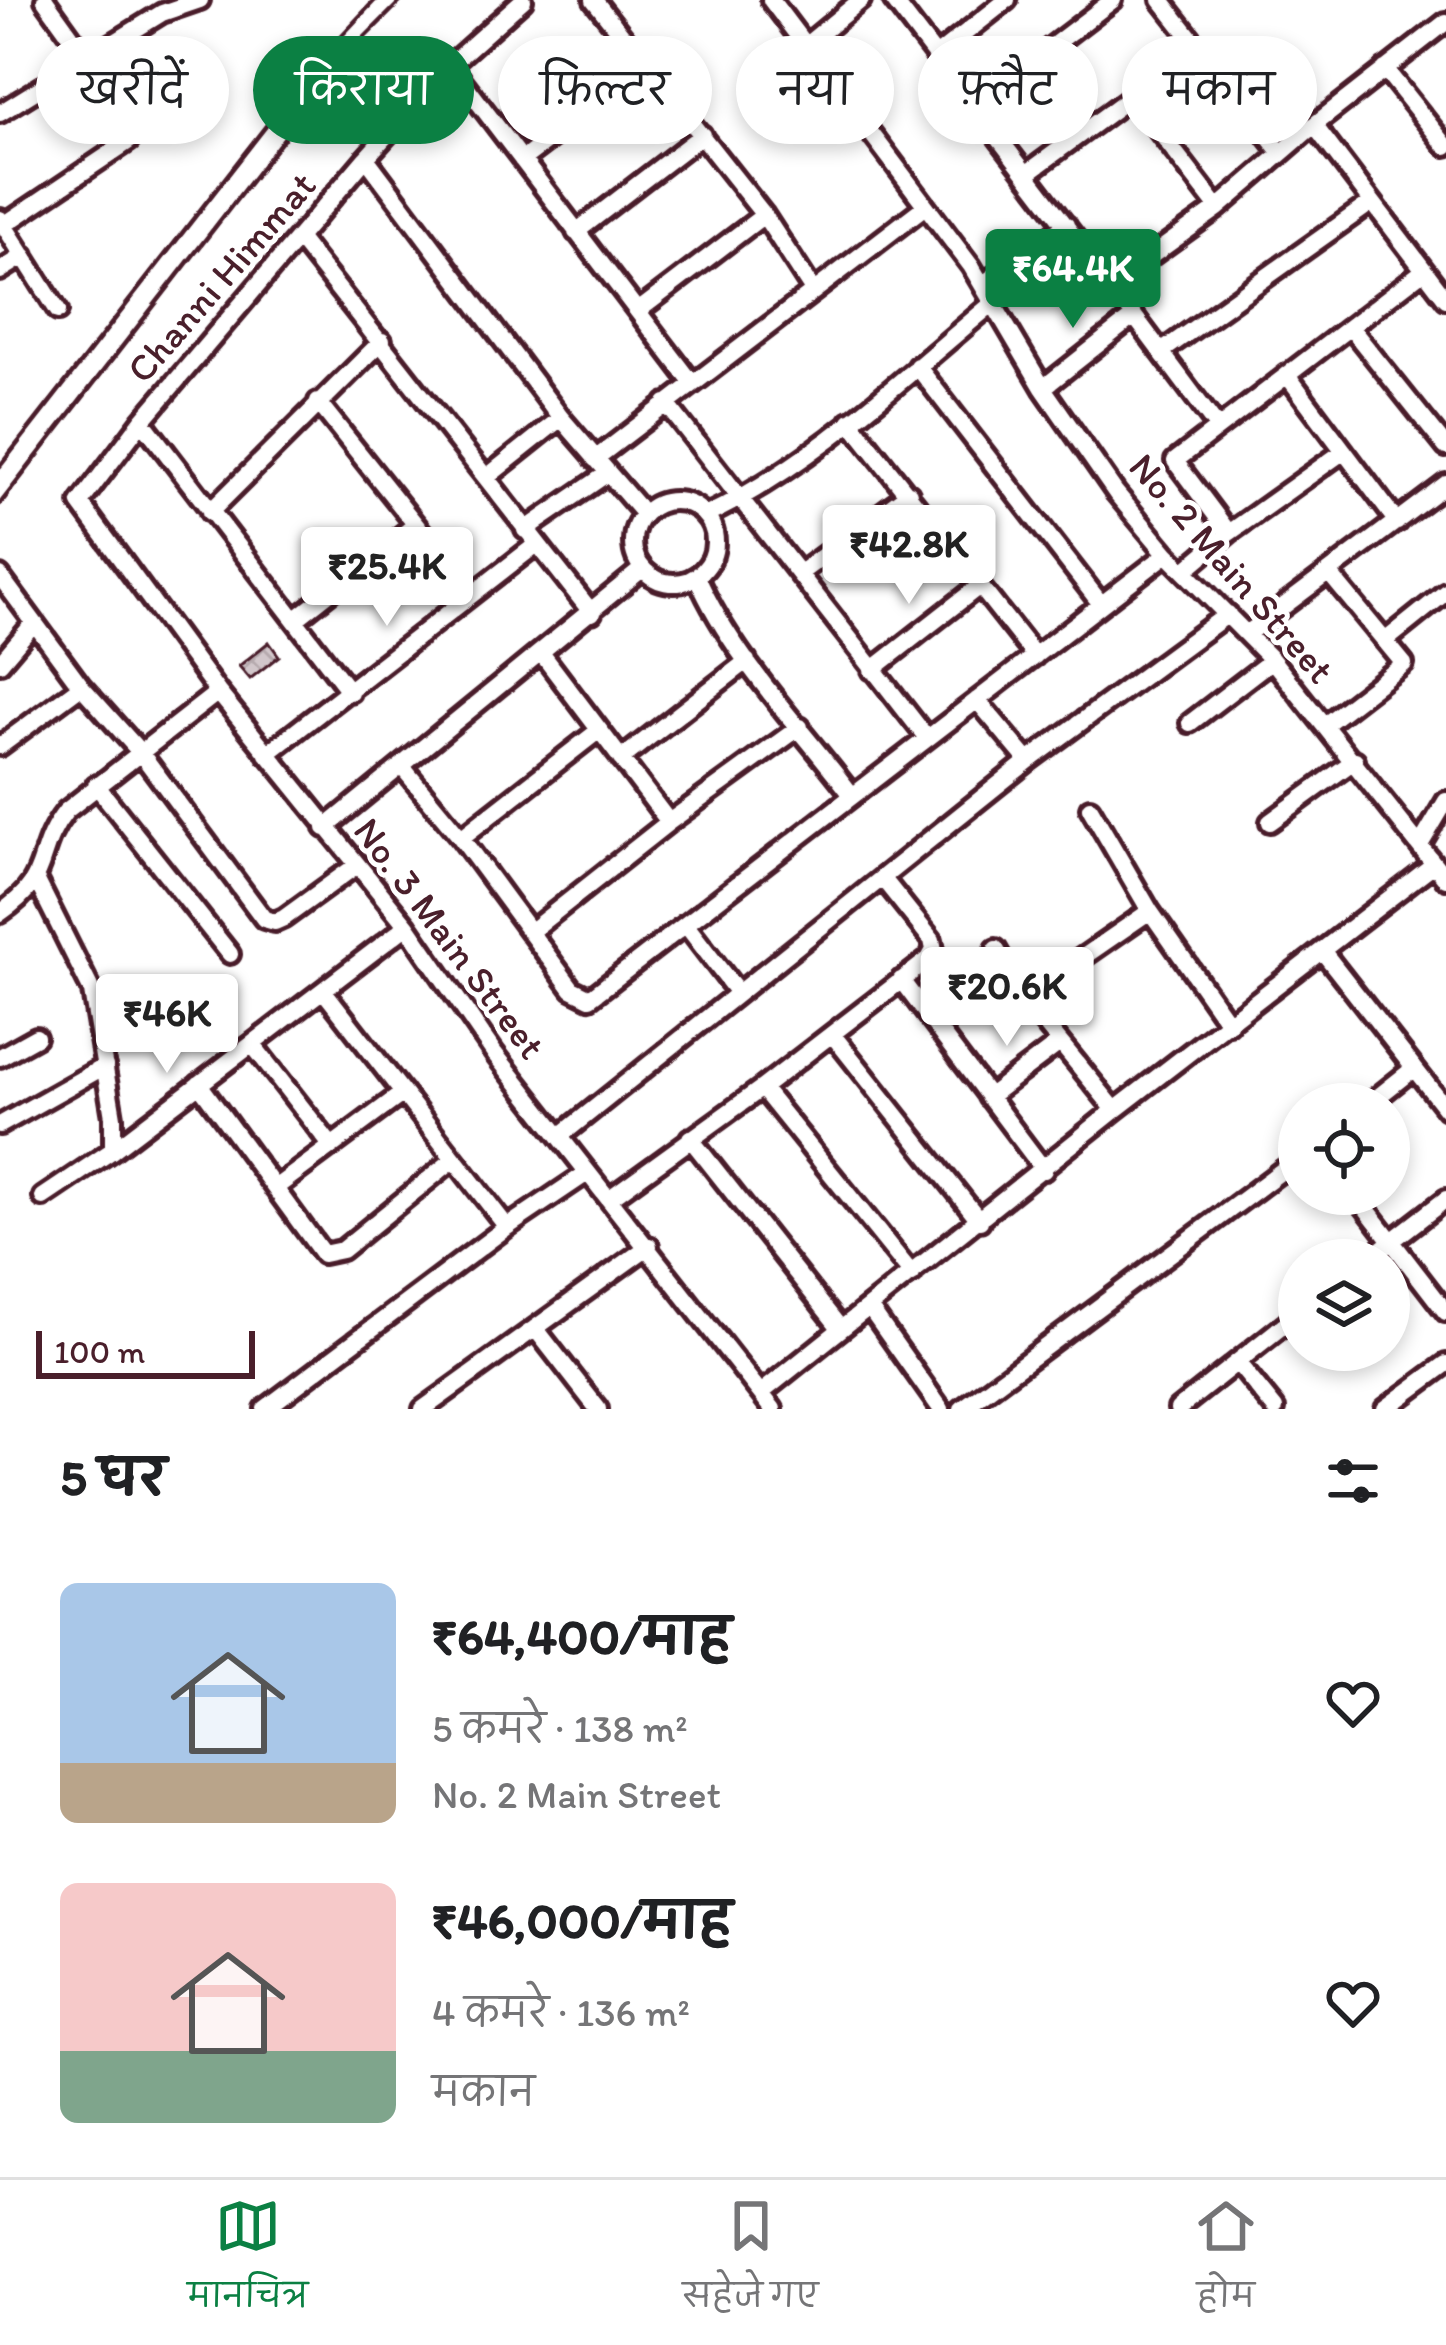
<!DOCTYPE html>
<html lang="hi">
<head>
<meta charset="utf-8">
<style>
  body { margin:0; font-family:Itim,"Playpen Sans Deva",sans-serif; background:#f2f2f2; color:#202124; height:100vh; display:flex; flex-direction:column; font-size:45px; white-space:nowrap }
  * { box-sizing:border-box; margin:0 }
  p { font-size:39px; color:#757577 }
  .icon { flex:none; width:66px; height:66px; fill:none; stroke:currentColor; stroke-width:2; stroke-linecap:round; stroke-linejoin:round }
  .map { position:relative; height:1409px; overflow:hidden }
  .sheet { display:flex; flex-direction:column; background:#fff; flex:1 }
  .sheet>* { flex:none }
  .hud { position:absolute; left:36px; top:36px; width:1374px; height:108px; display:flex; gap:24px }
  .fabs { position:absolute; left:1278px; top:1083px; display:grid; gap:24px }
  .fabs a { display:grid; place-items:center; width:132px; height:132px; border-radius:50%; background:#fff; box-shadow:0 6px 18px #0003; font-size:60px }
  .scale { position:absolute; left:36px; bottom:30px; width:219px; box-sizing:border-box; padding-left:12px; border:6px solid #4a1f2b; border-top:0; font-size:33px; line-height:42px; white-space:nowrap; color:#4a1f2b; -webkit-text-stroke:9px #fff; paint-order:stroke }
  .price { position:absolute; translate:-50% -102px; padding:0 27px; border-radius:12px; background:#fff; color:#222; font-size:39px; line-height:78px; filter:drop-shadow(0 3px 6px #0008) }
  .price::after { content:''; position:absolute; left:50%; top:72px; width:36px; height:27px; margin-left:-18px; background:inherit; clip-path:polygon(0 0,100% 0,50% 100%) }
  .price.current { background:#0b8043; color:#fff }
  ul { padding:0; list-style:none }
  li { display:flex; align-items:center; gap:36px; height:300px; padding:0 60px }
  li span { display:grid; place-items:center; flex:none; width:336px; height:240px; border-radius:18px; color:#555 }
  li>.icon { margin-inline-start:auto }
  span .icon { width:144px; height:144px; fill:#fffc; stroke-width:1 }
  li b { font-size:51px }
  h2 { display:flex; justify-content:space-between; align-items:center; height:144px; padding:0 60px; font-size:51px }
  .pill { padding:0 42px; border-radius:54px; background:#fff; box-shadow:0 6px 18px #0003; font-size:42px; line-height:108px }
  .pill.current { background:#0b8043; color:#fff }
  .menu { display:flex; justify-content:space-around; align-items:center; height:168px; border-top:3px solid #e0e0e0; background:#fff; font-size:33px; color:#757577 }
  .menu a { display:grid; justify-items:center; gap:6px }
  .menu .current { color:#0b8043 }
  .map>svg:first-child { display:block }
  .building { fill:url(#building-cross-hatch); stroke:#4a1f2b; stroke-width:3 }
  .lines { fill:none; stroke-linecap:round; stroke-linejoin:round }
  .minor-casing { stroke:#4a1f2b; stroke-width:26 }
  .minor { stroke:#fff; stroke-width:16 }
  .rail { stroke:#4a1f2b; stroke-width:4.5 }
  .labels { text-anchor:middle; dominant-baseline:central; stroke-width:10; stroke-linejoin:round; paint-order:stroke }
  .street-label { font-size:39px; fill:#4a1f2b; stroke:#fff }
</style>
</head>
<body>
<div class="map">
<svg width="1446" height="1409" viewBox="0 0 1446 1409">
  <defs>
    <pattern id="building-cross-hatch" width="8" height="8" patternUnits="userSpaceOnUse" patternTransform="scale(3)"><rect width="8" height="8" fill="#d2c7cb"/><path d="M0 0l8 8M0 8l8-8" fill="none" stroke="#b6aaae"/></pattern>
  </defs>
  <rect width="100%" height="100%" fill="#fff"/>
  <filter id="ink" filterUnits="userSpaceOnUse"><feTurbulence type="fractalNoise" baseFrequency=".00833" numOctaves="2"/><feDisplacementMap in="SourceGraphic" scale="24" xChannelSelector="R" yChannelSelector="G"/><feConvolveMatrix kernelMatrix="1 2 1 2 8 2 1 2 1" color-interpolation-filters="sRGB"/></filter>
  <g filter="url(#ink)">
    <!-- building -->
    <path class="building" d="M269,642L279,656L250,679L239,666Z"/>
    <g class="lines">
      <!-- minor casing -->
      <g class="minor-casing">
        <path id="minor" d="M523,0L450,65L366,158L142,421L80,503L218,692L407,926L495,1054L773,1409
          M594,0L764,215L812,289
          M771,0L971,266L1043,388L1116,493L1167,554L1272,660L1446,879
          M893,0L1111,285L1218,208L1314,125L1446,22
          M1161,0L1281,153
          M804,47L861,0
          M936,56L1007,0
          M450,65L693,384
          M1385,69L1446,146
          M1132,96L1218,208
          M974,106L1113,0
          M0,113L162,13L200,0
          M1314,125L1446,299
          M366,158L561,418L643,513
          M522,160L645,66
          M1026,174L1199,47
          M0,219L58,311
          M4,225L129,141L133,134L129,117L45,0
          M576,232L702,135
          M299,239L592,613
          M0,271L24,256
          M983,284L1066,225
          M1111,285L1218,428
          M638,311L764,215
          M1350,327L1446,447
          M1161,352L1372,202
          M917,366L1101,604
          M1287,375L1397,522
          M1043,388L1134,316
          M318,402L471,594
          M666,403L927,738
          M142,421L350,692
          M850,421L1035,656
          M595,459L924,207
          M487,477L561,418
          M633 542a41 41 0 1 1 82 0a41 41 0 1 1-82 0Z
          M210,512L382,341
          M707,515C812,465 903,378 993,303
          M525,530L608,473
          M1229,533L1344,451
          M1184,571L1229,533L1175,461L1423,271
          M800,573L909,493
          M0,576L81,686L140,752L264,919L275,922L284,918L357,865
          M697,577C732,657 798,724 851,794
          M296,619L415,525
          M1248,633L1446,484
          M1385,641L1446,592
          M542,654L669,822
          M0,663L34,623
          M872,670L978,587
          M977,700L1028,761
          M1190,723L1272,660
          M1326,724L1404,664L1329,573
          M0,746L81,686
          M267,754L537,544
          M621,759L747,661
          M403,768L461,838L572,989L590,998L1167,554
          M96,785L230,954
          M1090,808L1150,911
          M1270,822L1355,760
          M325,828L642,569
          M461,838L598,731
          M1420,845L1446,801
          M37,881L92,991L113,1117V1150L407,926
          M0,913C54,877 32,854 66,811L218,692
          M686,925L738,993
          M531,931L669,822L800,727
          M996,949L1024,998L1115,1110
          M1324,953L1446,1109
          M901,980L1044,1170
          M323,990L507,1227
          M1024,998L1150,911L1229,1024
          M832,1034L980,1221
          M252,1044L330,1144
          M0,1057L36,1037
          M199,1084L323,1254L342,1250L454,1159
          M762,1088L912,1274
          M988,1097L1058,1044
          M1369,1104L1413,1069
          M0,1125L105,1066
          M560,1136L1028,761L1228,614
          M690,1138L840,1328
          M275,1188L403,1093
          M1355,1194L1446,1312
          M43,1197L113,1150
          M610,1198L762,1088L929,959L934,950L932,940L884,880
          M1367,1260L1446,1199
          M869,1307L941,1409
          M535,1328L598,1409
          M1237,1362L1275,1409
          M761,1393L1115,1110L1434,864
          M265,1409L507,1227L587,1173
          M423,1409L649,1246
          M962,1409L1299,1158
          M1178,1409L1299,1313
          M1385,1409L1446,1364"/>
      </g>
      <!-- minor -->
      <use href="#minor" class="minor"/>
      <!-- rail -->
      <path class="rail" d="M0,466L312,67L375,0
        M0,504L355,47L402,0"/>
    </g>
  </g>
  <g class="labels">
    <!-- street labels -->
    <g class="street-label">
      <text transform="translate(221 277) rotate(-49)">Channi Himmat</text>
      <text transform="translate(1232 568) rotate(49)">No. 2 Main Street</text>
      <text transform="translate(450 938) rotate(53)">No. 3 Main Street</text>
    </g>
  </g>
</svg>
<div class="fabs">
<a><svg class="icon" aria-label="locate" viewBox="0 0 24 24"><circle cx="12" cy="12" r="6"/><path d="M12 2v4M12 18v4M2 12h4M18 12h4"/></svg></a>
<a><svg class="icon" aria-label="layers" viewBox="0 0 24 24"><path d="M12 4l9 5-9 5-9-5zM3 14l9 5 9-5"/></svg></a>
</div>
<div class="scale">100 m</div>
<b class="price current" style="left:1073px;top:331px">₹64.4K</b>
<b class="price" style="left:909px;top:607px">₹42.8K</b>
<b class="price" style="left:387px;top:629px">₹25.4K</b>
<b class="price" style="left:1007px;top:1049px">₹20.6K</b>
<b class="price" style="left:167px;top:1076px">₹46K</b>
<div class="hud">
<a class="pill">खरीदें</a>
<a class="pill current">किराया</a>
<a class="pill">फ़िल्टर</a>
<a class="pill">नया</a>
<a class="pill">फ़्लैट</a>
<a class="pill">मकान</a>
</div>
</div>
<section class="sheet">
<h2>5 घर<svg class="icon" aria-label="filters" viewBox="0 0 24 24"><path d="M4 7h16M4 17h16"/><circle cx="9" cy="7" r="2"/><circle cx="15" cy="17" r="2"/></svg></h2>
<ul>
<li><span style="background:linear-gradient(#a9c7e8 75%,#b9a48a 0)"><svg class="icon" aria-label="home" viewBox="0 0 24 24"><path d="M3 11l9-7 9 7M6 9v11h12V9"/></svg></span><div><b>₹64,400/माह</b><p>5 कमरे · 138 m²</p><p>No. 2 Main Street</p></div><svg class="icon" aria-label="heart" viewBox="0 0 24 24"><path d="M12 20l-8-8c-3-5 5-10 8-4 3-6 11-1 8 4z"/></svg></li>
<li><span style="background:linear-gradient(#f6c9c9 70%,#7fa58c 0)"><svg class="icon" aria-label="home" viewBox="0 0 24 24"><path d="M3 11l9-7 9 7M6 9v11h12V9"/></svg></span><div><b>₹46,000/माह</b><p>4 कमरे · 136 m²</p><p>मकान</p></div><svg class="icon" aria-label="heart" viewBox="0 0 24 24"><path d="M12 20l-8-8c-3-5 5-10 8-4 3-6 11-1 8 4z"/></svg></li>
</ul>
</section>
<nav class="menu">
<a class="current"><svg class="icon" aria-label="map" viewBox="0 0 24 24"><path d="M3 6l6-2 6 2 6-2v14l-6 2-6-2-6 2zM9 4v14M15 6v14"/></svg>मानचित्र</a>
<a><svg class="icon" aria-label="saved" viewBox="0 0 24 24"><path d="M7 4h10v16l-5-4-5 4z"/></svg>सहेजे गए</a>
<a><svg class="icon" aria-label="home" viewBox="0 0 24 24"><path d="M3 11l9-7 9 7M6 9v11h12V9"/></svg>होम</a>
</nav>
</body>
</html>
